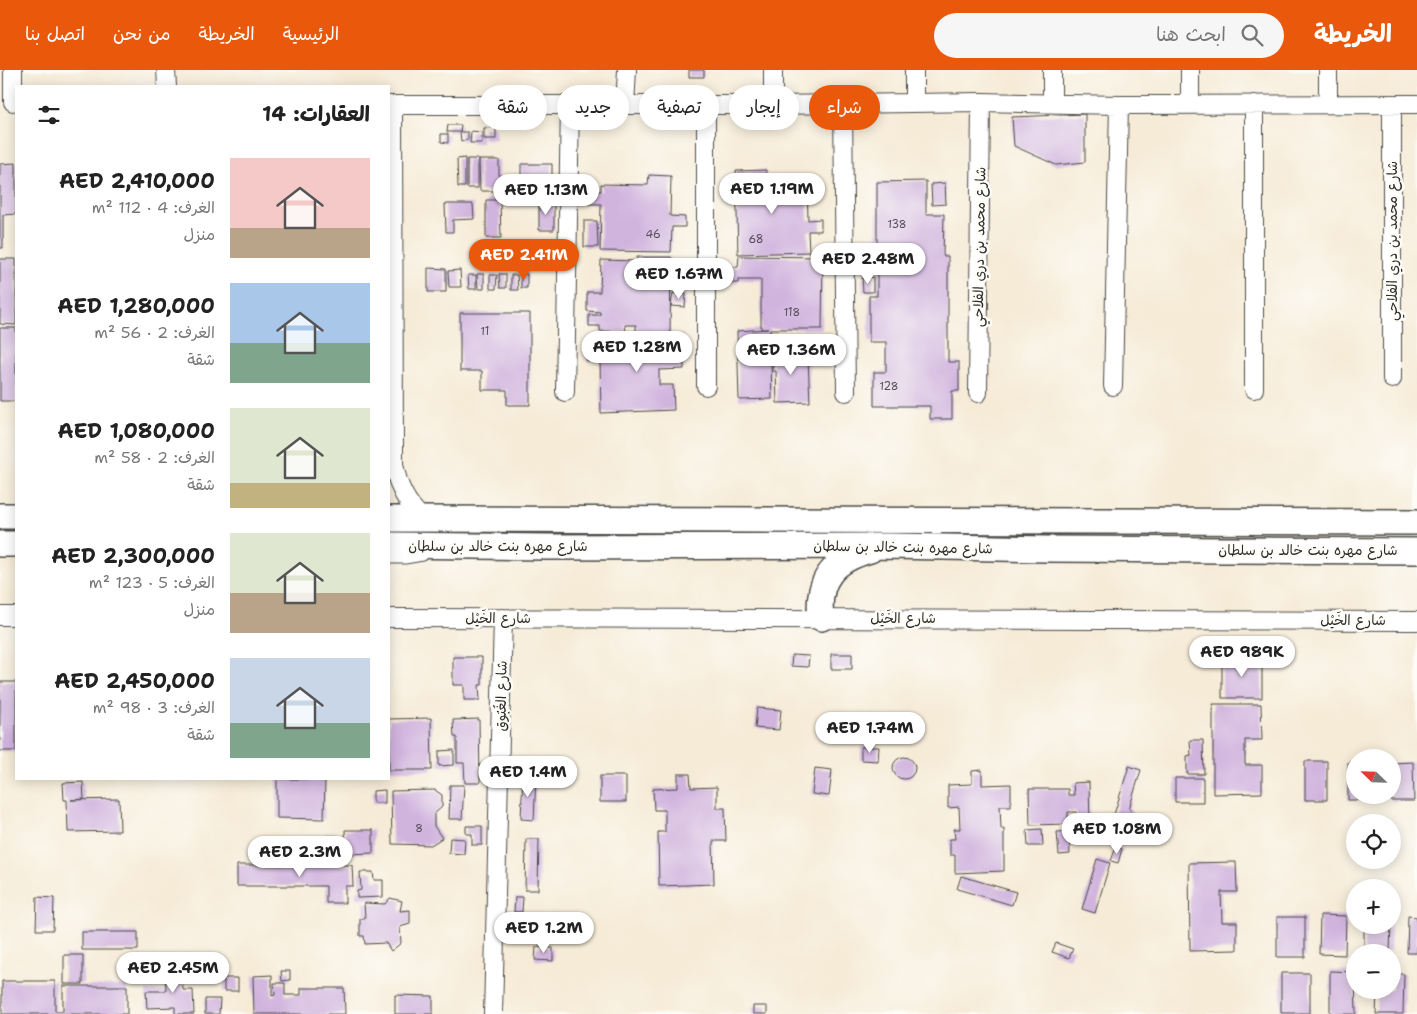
<!DOCTYPE html>
<html lang="ar">
<head>
<meta charset="utf-8">
<style>
  body { margin:0; font-family:"Shantell Sans","Playpen Sans Arabic",sans-serif; background:#f6f6f6; color:#222; direction:rtl; height:100vh; display:flex; flex-direction:column; font-size:19px; white-space:nowrap }
  * { box-sizing:border-box; margin:0 }
  p { font-size:16px; color:#767676 }
  .icon { flex:none; width:28px; height:28px; fill:none; stroke:currentColor; stroke-width:2; stroke-linecap:round; stroke-linejoin:round }
  .map { position:relative; flex:1; overflow:hidden; direction:ltr }
  .details { position:absolute; left:15px; top:15px; width:375px; height:695px; display:flex; flex-direction:column; background:#fff; border-radius:0px; box-shadow:0 2px 12px #0003; direction:rtl }
  .details>* { flex:none }
  .guide { position:absolute; left:405px; top:15px; width:475px; height:45px; direction:rtl; display:flex; gap:10px }
  .needle { width:32px; rotate:293deg }
  .fabs { position:absolute; left:1346px; top:679px; display:grid; gap:10px }
  .fabs a { display:grid; place-items:center; width:55px; height:55px; border-radius:50%; background:#fff; box-shadow:0 2px 12px #0003; font-size:25px }
  .price { position:absolute; translate:-50% -42px; padding:0 11px; border-radius:18px; background:#fff; color:#222; font-size:16px; line-height:32px; filter:drop-shadow(0 1px 2px #0008) }
  .price::after { content:''; position:absolute; left:50%; top:30px; width:15px; height:11px; margin-left:-8px; background:inherit; clip-path:polygon(0 0,100% 0,50% 100%) }
  .price.on { background:#ea580c; color:#fff }
  ul { padding:0; list-style:none }
  li { display:flex; align-items:center; gap:15px; height:125px; padding:0 20px }
  li span { display:grid; place-items:center; flex:none; width:140px; height:100px; border-radius:0px; color:#555 }
  li>.icon { margin-inline-start:auto }
  span .icon { width:60px; height:60px; fill:#fffc; stroke-width:1 }
  li b { font-size:21px }
  h2 { display:flex; justify-content:space-between; align-items:center; height:60px; padding:0 20px; font-size:21px }
  .tag { padding:0 18px; border-radius:22px; background:#fff; box-shadow:0 2px 12px #0003; font-size:18px; line-height:45px }
  .tag.on { background:#ea580c; color:#fff }
  header { display:flex; align-items:center; gap:30px; box-sizing:border-box; height:70px; padding:0 25px; background:#ea580c; color:#fff }
  header strong { font-size:24px }
  nav { display:flex; gap:28px; margin-inline-start:auto; font-size:18px }
  .search { width:350px; height:45px; background:#f6f6f6; display:flex; align-items:center; gap:12px; box-sizing:border-box; padding:0 18px; border-radius:28px; color:#767676; font-size:19px }
  .map>svg:first-child { display:block }
  .building { fill:#d0b4de }
  .lines { fill:none; stroke-linecap:round; stroke-linejoin:round }
  .lane-casing { stroke:#494845; stroke-width:11 }
  .street-casing { stroke:#494845; stroke-width:20 }
  .secondary-casing { stroke:#494845; stroke-width:28 }
  .lane { stroke:#fff; stroke-width:9 }
  .street { stroke:#fff; stroke-width:18 }
  .secondary { stroke:#fff; stroke-width:25 }
  .labels { text-anchor:middle; dominant-baseline:central; stroke-width:5; stroke-linejoin:round; paint-order:stroke }
  .number-label { font-size:11px; fill:#544d58 }
  .street-label { font-size:14px; fill:#2b2b2b; stroke:#fdfcf7 }
</style>
</head>
<body>
<header>
<strong>الخريطة</strong>
<div class="search"><svg class="icon" aria-label="search" viewBox="0 0 24 24"><circle cx="10" cy="10" r="6"/><path d="M15 15l6 6"/></svg>ابحث هنا</div>
<nav><a>الرئيسية</a><a>الخريطة</a><a>من نحن</a><a>اتصل بنا</a></nav>
</header>
<div class="map">
<svg width="1417" height="944" viewBox="0 0 1417 944">
  <rect width="100%" height="100%" fill="#fdfcf7"/>
  <filter id="ink" filterUnits="userSpaceOnUse"><feTurbulence type="fractalNoise" baseFrequency=".02" numOctaves="2"/><feDisplacementMap in="SourceGraphic" scale="10" xChannelSelector="R" yChannelSelector="G"/><feConvolveMatrix kernelMatrix="1 2 1 2 8 2 1 2 1" color-interpolation-filters="sRGB"/></filter>
  <filter id="wash" filterUnits="userSpaceOnUse"><feTurbulence type="fractalNoise" baseFrequency=".0096" numOctaves="4" result="noise"/><feDisplacementMap in="SourceGraphic" scale="20" xChannelSelector="R" yChannelSelector="G"/><feGaussianBlur stdDeviation="1.12" result="paint"/><feColorMatrix in="noise" values="0 0 0 0 0 0 0 0 0 0 0 0 0 0 0 0 0 1.4 0 .05"/><feComposite in="paint" operator="in"/></filter>
  <g filter="url(#wash)">
    <rect width="100%" height="100%" fill="#f6ebd7"/>
    <g id="blocks">
      <!-- building -->
      <path class="building" d="M689,0H704V7H689Z
        M1085,44V92L1056,95L1014,76L1012,47Z
        M448,55H461L460,62H447Z
        M496,57V69H484V58Z
        M471,61L482,62V73H470Z
        M460,62H468V70L461,71Z
        M441,64H448V73L441,72Z
        M465,88V117H458L457,89Z
        M467,89H478V118H467Z
        M479,90H499V121H480Z
        M16,93V144L3,145V178H0V94Z
        M521,94H552V129H543L542,107H529V129H521Z
        M766,100V110L807,109L808,150L821,149V161H808L809,182L738,184L736,101Z
        M649,105L671,106L670,146L685,147V157H672L671,182L600,181L601,134H588V121H601V114L648,115Z
        M926,111V144H944L943,186H948V292H959V321H952V349H930V336H874V302H886V272H869V226H877V112Z
        M945,113L946,134L932,135L931,114Z
        M486,130H500L501,168H486Z
        M539,132H554V160H539Z
        M445,134H473L474,149L453,150V162H446Z
        M584,151H597L598,177H584Z
        M739,186L823,187L822,259H770L772,329L739,330L737,261L768,259H761V210H738V213H725V197H738Z
        M637,187H671L670,264L636,263V255H625L626,262L600,261V256H589V245H600V242L587,241V222H600L601,190L637,191Z
        M0,189H16V255L0,254Z
        M428,198L446,199V222H428Z
        M460,200L461,217H449L448,201Z
        M477,204H484V219H478Z
        M499,204H506V218H500Z
        M521,204H527V218H521Z
        M468,205H476V219H469Z
        M490,205H497L496,219H490Z
        M511,205H517L518,220H511Z
        M873,207V222H863L862,208Z
        M673,223L686,224L685,237L671,236Z
        M460,243H530V335H507V320H482V301H460Z
        M0,258H16V331H0Z
        M617,263L618,280L639,279V266L683,265L684,299L659,300V315H673L674,340L601,343L600,290L587,291V282H600L599,264Z
        M772,275H792V290L808,289L810,332L777,333L776,301H773Z
        M831,584H852V599H831Z
        M792,585L809,586L808,597L791,596Z
        M453,587H482V615H479L480,630H464V615H453Z
        M1222,587H1262V628H1222Z
        M0,612H16V681H0Z
        M1213,634H1261L1262,670H1245V695H1262V723L1213,724Z
        M757,638L781,640L779,660L755,658Z
        M431,648L432,700H389V649Z
        M479,649L480,713H465L464,693H457V667H454L453,650Z
        M1190,670H1203L1204,704H1187V686L1191,685Z
        M861,677H879L878,691L861,690Z
        M454,680V695L439,696V681Z
        M893 698a11 11 0 1 1 22 0a11 11 0 1 1-22 0Z
        M1305,691H1327V730H1305Z
        M1348,692H1355V725H1371L1370,730H1348Z
        M1413,692L1414,731H1391V725H1392V693Z
        M1129,696L1141,700L1129,739L1133,741L1128,756L1112,751Z
        M815,698L832,700L829,726L812,724Z
        M982,700V715L1011,714V736H1000L1001,759H1004V801L955,803V785H950V769H955L954,759H960L959,737L948,738V715L972,714V701Z
        M678,704H690L691,718L717,717V738H725L726,771H713L714,814L659,816L658,762H665V740H654L653,719L678,718Z
        M523,705L536,706L534,750L521,749Z
        M600,706H626V732H600Z
        M1175,708H1203V732H1175Z
        M277,709H325L324,749L277,748Z
        M83,712L84,729L71,730L119,729L120,761L68,762L67,730H64L63,713Z
        M1089,712L1090,755H1076V742H1068V754L1030,755L1029,719H1068V725H1074L1073,713Z
        M450,715H464L462,749H449Z
        M385,720V733H373V721Z
        M435,720L442,725V737L434,744V756L442,768L431,775L392,774L391,721Z
        M466,756H482V775H472V764H466Z
        M1042,759L1043,776H1028L1027,760Z
        M345,760H373V783L346,784Z
        M1069,761L1070,784L1059,785L1057,762Z
        M327,766H337L338,782H328Z
        M450,768L465,769L464,784L449,783Z
        M526,769H539L538,820H525Z
        M1116,777L1122,779L1118,793L1111,791Z
        M1097,789L1110,793L1095,843L1082,839Z
        M1236,792L1237,822H1221L1222,852H1237V880L1190,881L1189,793Z
        M237,795H352L353,816H345V833H326V816H237Z
        M360,802H373L374,810H383V827L357,828V821L361,820Z
        M961,806L1016,822L1012,835L957,819Z
        M37,827L54,828L53,860H36Z
        M515,827H523L522,842H514Z
        M390,828L402,831L400,841L410,840V854L400,857L401,873L391,881L386,873L365,874L364,866H360V849L365,848L364,833L385,834Z
        M1320,845L1346,846L1345,885L1319,884Z
        M1408,846L1417,847V883H1407Z
        M1277,847H1305V887H1277Z
        M1364,855H1391L1390,882H1364Z
        M82,862H138V880H82Z
        M1056,873L1073,879L1069,888L1052,882Z
        M536,877L553,878V891L535,890Z
        M64,885H83V914H64Z
        M182,897L183,920H193L194,944H175V937L147,938L146,921H166L165,898Z
        M281,901H290V910L282,911Z
        M1330,901L1355,902L1356,944H1330Z
        M1281,903H1310V943H1281Z
        M1392,904H1404L1403,944H1376L1377,920H1392Z
        M272,905V926L275,925L274,913H285V925H301V918H344L345,944H254L253,906Z
        M224,908H238V921H224Z
        M2,911H55V941H63V916H127V944H2Z
        M395,925L433,926V944H395Z
        M205,929H220L219,944H205Z
        M753,936H767V944H753Z"/>
    </g>
  </g>
  <g filter="url(#ink)">
    <use href="#blocks" fill-opacity="0" stroke="#494845" stroke-width="1"/>
    <g class="lines">
      <!-- lane casing -->
      <g class="lane-casing">
        <path id="lane" d="M389,489H405L423,486"/>
      </g>
      <!-- street casing -->
      <g class="street-casing">
        <path id="street" d="M166,0L167,16
          M914,0V33
          M1190,0V34
          M1328,0V34
          M13,32V0
          M1052,33V0
          M843,34L846,322
          M389,35H773L981,32L1119,35L1417,34
          M393,35L394,394C398,417 406,433 423,449
          M625,35L627,0
          M773,35V0
          M1392,309V34
          M706,316V35
          M1113,316L1119,35
          M1254,319V34
          M565,322L570,35
          M978,323L981,32
          M0,546H16
          M389,548L1417,551
          M493,944L503,548"/>
      </g>
      <!-- secondary casing -->
      <g class="secondary-casing">
        <path id="secondary" d="M0,446H16
          M389,449L1417,452
          M0,474H16
          M389,475L550,477L889,476L1045,479L1417,481
          M821,548C816,509 834,490 870,480"/>
      </g>
      <!-- lane -->
      <use href="#lane" class="lane"/>
      <!-- street -->
      <use href="#street" class="street"/>
      <!-- secondary -->
      <use href="#secondary" class="secondary"/>
    </g>
  </g>
  <g class="labels">
    <!-- number labels -->
    <g class="number-label">
      <text x="897" y="154">138</text>
      <text x="653" y="164">46</text>
      <text x="756" y="169">68</text>
      <text x="792" y="242">118</text>
      <text x="485" y="261">11</text>
      <text x="889" y="316">128</text>
      <text x="419" y="758">8</text>
    </g>
    <!-- street labels -->
    <g class="street-label">
      <text transform="translate(1392 171) rotate(-90)">شارع محمد بن دري الفلاحي</text>
      <text transform="translate(979 177) rotate(-89)">شارع محمد بن دري الفلاحي</text>
      <text x="498" y="476">شارع مهره بنت خالد بن سلطان</text>
      <text transform="translate(903 477) rotate(1)">شارع مهره بنت خالد بن سلطان</text>
      <text x="1308" y="480">شارع مهره بنت خالد بن سلطان</text>
      <text x="498" y="548">شارع الخَيْل</text>
      <text x="903" y="548">شارع الخَيْل</text>
      <text x="1353" y="550">شارع الخَيْل</text>
      <text transform="translate(501 626) rotate(-89)">شارع الغُبُوق</text>
    </g>
  </g>
</svg>
<div class="fabs">
<a><svg class="needle" viewBox="-14 -14 28 28"><path d="M0-13l5 13h-10z" fill="#e53935"/><path d="M0 13l5-13h-10z" fill="#767676"/></svg></a>
<a><svg class="icon" aria-label="locate" viewBox="0 0 24 24"><circle cx="12" cy="12" r="6"/><path d="M12 2v4M12 18v4M2 12h4M18 12h4"/></svg></a>
<a>+</a>
<a>−</a>
</div>
<b class="price" style="left:772px;top:145px">AED 1.19M</b>
<b class="price" style="left:546px;top:146px">AED 1.13M</b>
<b class="price on" style="left:524px;top:211px">AED 2.41M</b>
<b class="price" style="left:868px;top:215px">AED 2.48M</b>
<b class="price" style="left:679px;top:230px">AED 1.67M</b>
<b class="price" style="left:637px;top:303px">AED 1.28M</b>
<b class="price" style="left:791px;top:306px">AED 1.36M</b>
<b class="price" style="left:1242px;top:608px">AED 989K</b>
<b class="price" style="left:870px;top:684px">AED 1.74M</b>
<b class="price" style="left:528px;top:728px">AED 1.4M</b>
<b class="price" style="left:1117px;top:785px">AED 1.08M</b>
<b class="price" style="left:300px;top:808px">AED 2.3M</b>
<b class="price" style="left:544px;top:884px">AED 1.2M</b>
<b class="price" style="left:173px;top:924px">AED 2.45M</b>
<div class="guide">
<a class="tag on">شراء</a>
<a class="tag">إيجار</a>
<a class="tag">تصفية</a>
<a class="tag">جديد</a>
<a class="tag">شقة</a>
</div>
<section class="details">
<h2>العقارات: 14<svg class="icon" aria-label="filters" viewBox="0 0 24 24"><path d="M4 7h16M4 17h16"/><circle cx="9" cy="7" r="2"/><circle cx="15" cy="17" r="2"/></svg></h2>
<ul>
<li><span style="background:linear-gradient(#f6c9c9 70%,#b9a48a 0)"><svg class="icon" aria-label="home" viewBox="0 0 24 24"><path d="M3 11l9-7 9 7M6 9v11h12V9"/></svg></span><div><b>AED 2,410,000</b><p>الغرف: 4 · 112 m²</p><p>منزل</p></div></li>
<li><span style="background:linear-gradient(#a9c7e8 60%,#7fa58c 0)"><svg class="icon" aria-label="home" viewBox="0 0 24 24"><path d="M3 11l9-7 9 7M6 9v11h12V9"/></svg></span><div><b>AED 1,280,000</b><p>الغرف: 2 · 56 m²</p><p>شقة</p></div></li>
<li><span style="background:linear-gradient(#dfe7d0 75%,#c2b280 0)"><svg class="icon" aria-label="home" viewBox="0 0 24 24"><path d="M3 11l9-7 9 7M6 9v11h12V9"/></svg></span><div><b>AED 1,080,000</b><p>الغرف: 2 · 58 m²</p><p>شقة</p></div></li>
<li><span style="background:linear-gradient(#dfe7d0 60%,#b9a48a 0)"><svg class="icon" aria-label="home" viewBox="0 0 24 24"><path d="M3 11l9-7 9 7M6 9v11h12V9"/></svg></span><div><b>AED 2,300,000</b><p>الغرف: 5 · 123 m²</p><p>منزل</p></div></li>
<li><span style="background:linear-gradient(#c9d6e8 65%,#7fa58c 0)"><svg class="icon" aria-label="home" viewBox="0 0 24 24"><path d="M3 11l9-7 9 7M6 9v11h12V9"/></svg></span><div><b>AED 2,450,000</b><p>الغرف: 3 · 98 m²</p><p>شقة</p></div></li>
</ul>
</section>
</div>
</body>
</html>
